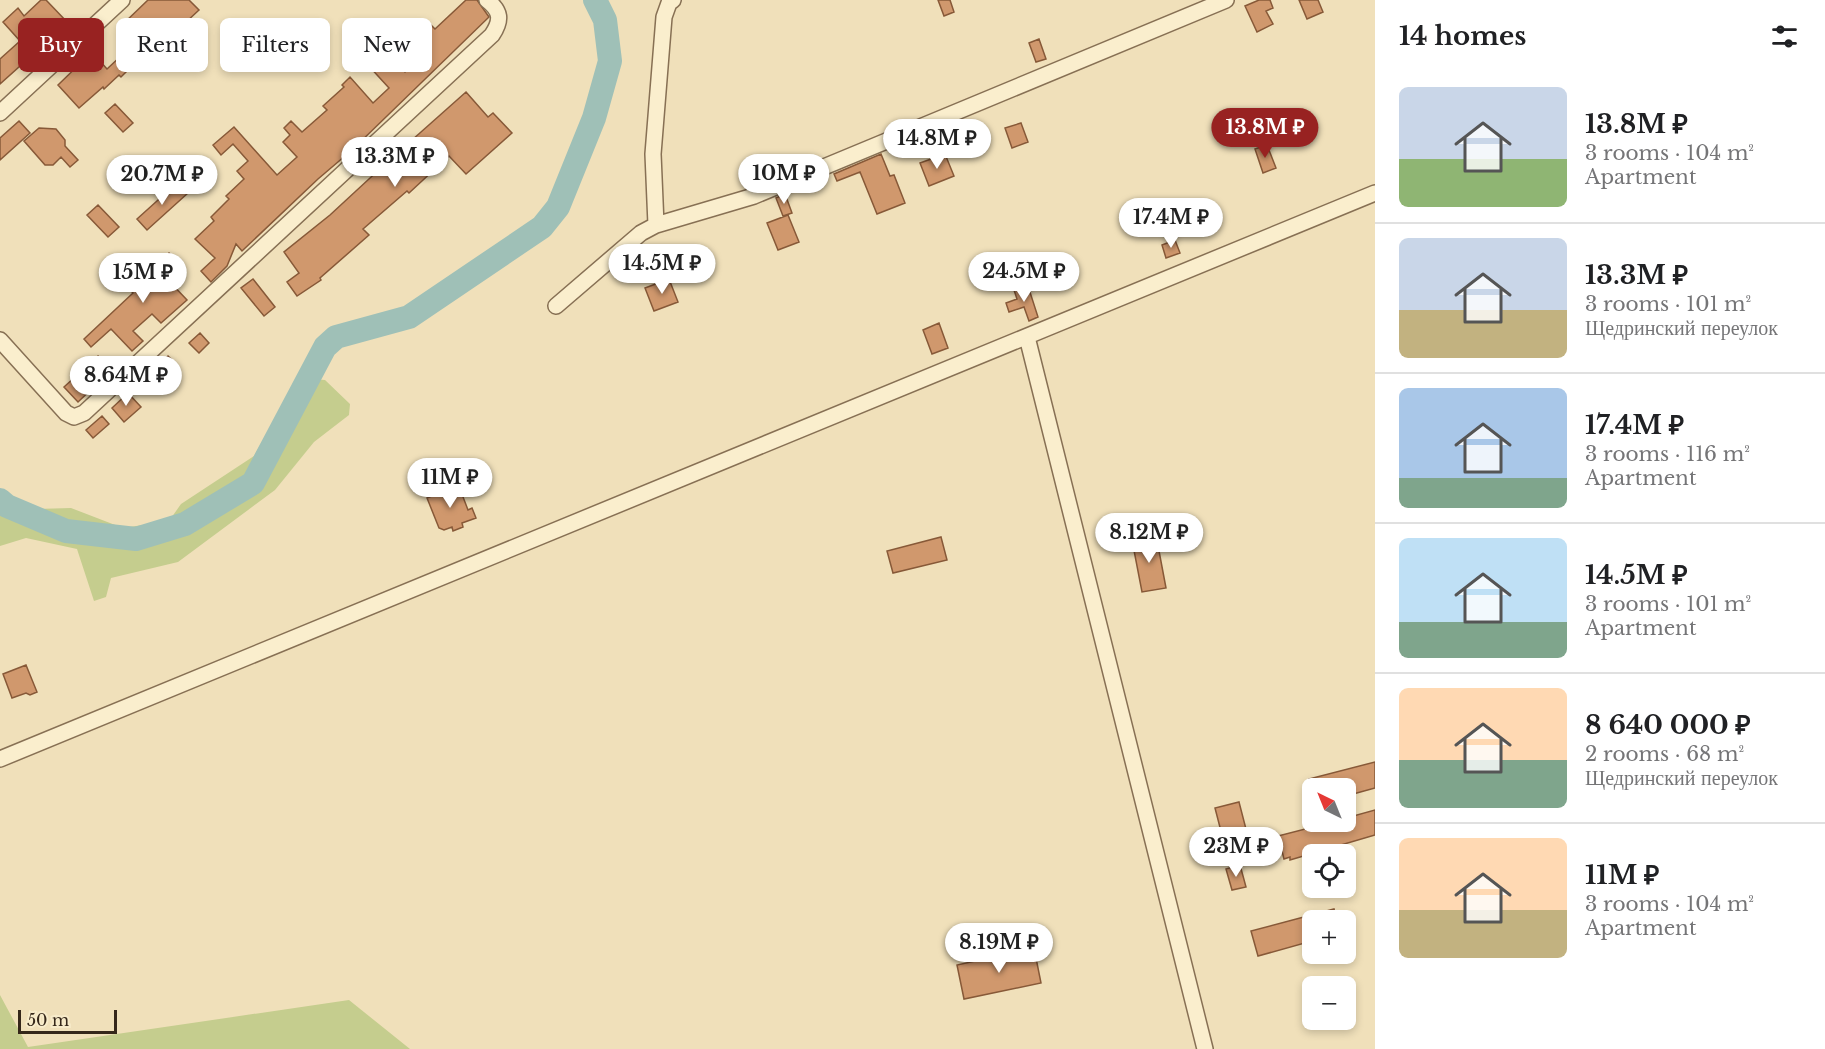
<!DOCTYPE html>
<html lang="en">
<head>
<meta charset="utf-8">
<style>
  body { margin:0; font-family:"Libre Baskerville",serif; background:#f2f2f2; color:#202124; height:100vh; display:flex; flex-direction:column; font-size:22px; white-space:nowrap }
  * { box-sizing:border-box; margin:0 }
  p { font-size:20px; color:#757577 }
  .icon { flex:none; width:33px; height:33px; fill:none; stroke:currentColor; stroke-width:2; stroke-linecap:round; stroke-linejoin:round }
  .map { position:relative; flex:1; overflow:hidden }
  .details { display:flex; flex-direction:column; background:#fff; width:450px }
  .details>* { flex:none }
  .banner { position:absolute; left:18px; top:18px; width:570px; height:54px; display:flex; gap:12px }
  .needle { width:39px; rotate:317deg }
  .tools { position:absolute; left:1302px; top:778px; display:grid; gap:12px }
  .tools a { display:grid; place-items:center; width:54px; height:54px; border-radius:9px; background:#fff; box-shadow:0 3px 9px #0003; font-size:30px }
  .scale { position:absolute; left:18px; bottom:15px; width:99px; box-sizing:border-box; padding-left:6px; border:3px solid #35271a; border-top:0; font-size:16px; line-height:21px; white-space:nowrap; color:#35271a; -webkit-text-stroke:4px #f7ebca; paint-order:stroke }
  .price { position:absolute; translate:-50% -51px; padding:0 14px; border-radius:21px; background:#fff; color:#222; font-size:20px; line-height:39px; filter:drop-shadow(0 2px 3px #0008) }
  .price::after { content:''; position:absolute; left:50%; top:36px; width:18px; height:14px; margin-left:-9px; background:inherit; clip-path:polygon(0 0,100% 0,50% 100%) }
  .price.on { background:#982221; color:#fff }
  ul { padding:0; list-style:none }
  li { display:flex; align-items:center; gap:18px; height:150px; padding:0 24px }
  li+li { border-top:2px solid #e0e0e0 }
  li span { display:grid; place-items:center; flex:none; width:168px; height:120px; border-radius:9px; color:#555 }
  li>.icon { margin-inline-start:auto }
  span .icon { width:72px; height:72px; fill:#fffc; stroke-width:1 }
  li b { font-size:26px }
  h2 { display:flex; justify-content:space-between; align-items:center; height:72px; padding:0 24px; font-size:26px }
  .tag { padding:0 21px; border-radius:9px; background:#fff; box-shadow:0 3px 9px #0003; font-size:21px; line-height:54px }
  .tag.on { background:#982221; color:#fff }
  main { display:flex; flex:1; min-height:0 }
  .map>svg:first-child { display:block }
  .green { fill:#c5cd8e }
  .lines { fill:none; stroke-linecap:round; stroke-linejoin:round }
  .river { stroke:#9fc0b7; stroke-width:24 }
  .building { fill:#d0986d; stroke:#875938; stroke-width:1.5 }
  .street-casing { stroke:#877054; stroke-width:18 }
  .street { stroke:#faeecd; stroke-width:15 }
</style>
</head>
<body>
<main>
<div class="map">
<svg width="1375" height="1049" viewBox="0 0 1375 1049">
  <rect width="100%" height="100%" fill="#f0e0ba"/>
  <!-- green -->
  <path class="green" d="M298,378L325,380L350,404L349,415L314,442L275,490L178,562L111,578L106,597L94,601L77,549L26,538L0,546V510L71,508L123,528L169,521L181,504L254,456Z
    M0,995L28,1047L349,1000L410,1049H0Z"/>
  <g class="lines">
    <!-- river -->
    <path class="river" d="M0,500L7,506L66,531L136,539L185,524L253,483L325,347L336,337L409,317L542,227L558,207L594,118L610,61L605,20L595,0"/>
  </g>
  <!-- building -->
  <path class="building" d="M41,0H46L68,23L0,84V59L20,41L3,22L18,8L24,16Z
    M148,0H189L199,10L185,23L193,32L159,63L148,50L121,77L119,75L104,89L103,87L79,108L58,85L92,52L107,69L138,40L123,24Z
    M466,0H477L489,17L352,150L318,179L242,251L236,244L227,266L211,282L201,271L215,258L195,239L214,221L211,217L229,199L226,196L244,179L237,171L248,161L233,144L221,155L213,145L234,127L277,175L297,157L283,142L290,135L284,128L291,121L302,132L327,110L323,106L344,87L342,85L350,77L373,103L389,88L367,64L377,54L362,39L374,27L397,51L391,57L405,72L422,56L406,39L426,20L435,29Z
    M938,0H950L954,12L944,16Z
    M1259,0H1270L1273,8L1266,11L1273,24L1257,32L1245,6Z
    M1299,0H1318L1323,12L1307,19Z
    M1039,39L1046,59L1036,62L1029,43Z
    M466,92L488,117L493,113L512,133L466,174L449,156L409,193L407,191L363,229L369,235L320,278L321,280L297,296L287,282L299,273L284,252L330,215L396,154L414,173L429,159L412,140Z
    M115,104L133,123L123,132L105,113Z
    M19,121L30,133L0,160V138Z
    M1021,123L1028,142L1012,148L1005,128Z
    M39,128L56,129L65,140V146L78,160L70,167L61,157L53,165H45L24,141Z
    M1267,145L1276,168L1263,173L1255,149Z
    M881,154L890,176L894,175L905,203L877,214L860,172L837,181L834,174Z
    M945,154L954,176L929,186L920,163Z
    M178,182L188,193L147,230L137,219Z
    M785,194L792,213L783,216L776,198Z
    M98,205L119,227L108,237L87,215Z
    M788,215L799,242L778,250L767,223Z
    M1175,240L1180,253L1166,258L1162,245Z
    M169,253L183,268L169,281L187,300L161,323L152,314L133,331L143,341L132,351L111,329L91,347L84,339L133,293L126,285L137,275L140,279Z
    M253,279L275,307L264,316L241,288Z
    M669,279L678,302L654,311L645,288Z
    M1028,286L1038,317L1029,321L1024,307L1009,312L1006,303L1017,299L1014,290Z
    M939,323L948,348L932,354L923,330Z
    M200,333L209,343L199,353L189,343Z
    M98,356L111,371L78,402L64,387Z
    M168,356L176,364L172,368L178,374L162,389L148,375Z
    M128,393L141,407L124,422L112,408Z
    M102,416L109,424L93,438L86,430Z
    M454,487L460,489L468,510L472,508L476,518L462,523L463,527L453,531L452,527L444,530L439,528L427,498Z
    M1156,535L1166,588L1142,592L1132,540Z
    M941,537L947,560L893,573L887,551Z
    M26,665L37,692L30,695L26,693L12,698L3,674Z
    M1375,762V788L1346,796V789H1312L1309,779Z
    M1239,802L1247,833L1223,839L1215,808Z
    M1375,810V835L1290,860V857L1284,859L1278,836L1317,826L1316,822H1346V818Z
    M1240,865L1246,887L1232,890L1226,869Z
    M1334,909L1337,921H1312V941L1258,956L1251,931Z
    M1034,948L1041,983L964,999L957,965Z"/>
  <g class="lines">
    <!-- street casing -->
    <g class="street-casing">
      <path id="street" d="M0,113L122,0
        M656,225L653,154L664,17L669,3L673,0
        M556,306L641,233L656,225L754,196L1226,0
        M1027,337L1205,1049
        M0,340L66,413L74,417L84,413L492,35C502,20 501,11 487,0
        M0,759L1375,193"/>
    </g>
    <!-- street -->
    <use href="#street" class="street"/>
  </g>
</svg>
<div class="tools">
<a><svg class="needle" viewBox="-14 -14 28 28"><path d="M0-13l5 13h-10z" fill="#e53935"/><path d="M0 13l5-13h-10z" fill="#757577"/></svg></a>
<a><svg class="icon" aria-label="locate" viewBox="0 0 24 24"><circle cx="12" cy="12" r="6"/><path d="M12 2v4M12 18v4M2 12h4M18 12h4"/></svg></a>
<a>+</a>
<a>−</a>
</div>
<div class="scale">50 m</div>
<b class="price on" style="left:1265px;top:159px">13.8M ₽</b>
<b class="price" style="left:937px;top:170px">14.8M ₽</b>
<b class="price" style="left:395px;top:188px">13.3M ₽</b>
<b class="price" style="left:784px;top:205px">10M ₽</b>
<b class="price" style="left:162px;top:206px">20.7M ₽</b>
<b class="price" style="left:1171px;top:249px">17.4M ₽</b>
<b class="price" style="left:662px;top:295px">14.5M ₽</b>
<b class="price" style="left:1024px;top:303px">24.5M ₽</b>
<b class="price" style="left:143px;top:304px">15M ₽</b>
<b class="price" style="left:126px;top:407px">8.64M ₽</b>
<b class="price" style="left:450px;top:509px">11M ₽</b>
<b class="price" style="left:1149px;top:564px">8.12M ₽</b>
<b class="price" style="left:1236px;top:878px">23M ₽</b>
<b class="price" style="left:999px;top:974px">8.19M ₽</b>
<div class="banner">
<a class="tag on">Buy</a>
<a class="tag">Rent</a>
<a class="tag">Filters</a>
<a class="tag">New</a>
</div>
</div>
<section class="details">
<h2>14 homes<svg class="icon" aria-label="filters" viewBox="0 0 24 24"><path d="M4 7h16M4 17h16"/><circle cx="9" cy="7" r="2"/><circle cx="15" cy="17" r="2"/></svg></h2>
<ul>
<li><span style="background:linear-gradient(#c9d6e8 60%,#8fb573 0)"><svg class="icon" aria-label="home" viewBox="0 0 24 24"><path d="M3 11l9-7 9 7M6 9v11h12V9"/></svg></span><div><b>13.8M ₽</b><p>3 rooms · 104 m²</p><p>Apartment</p></div></li>
<li><span style="background:linear-gradient(#c9d6e8 60%,#c2b280 0)"><svg class="icon" aria-label="home" viewBox="0 0 24 24"><path d="M3 11l9-7 9 7M6 9v11h12V9"/></svg></span><div><b>13.3M ₽</b><p>3 rooms · 101 m²</p><p>Щедринский переулок</p></div></li>
<li><span style="background:linear-gradient(#a9c7e8 75%,#7fa58c 0)"><svg class="icon" aria-label="home" viewBox="0 0 24 24"><path d="M3 11l9-7 9 7M6 9v11h12V9"/></svg></span><div><b>17.4M ₽</b><p>3 rooms · 116 m²</p><p>Apartment</p></div></li>
<li><span style="background:linear-gradient(#bfe0f5 70%,#7fa58c 0)"><svg class="icon" aria-label="home" viewBox="0 0 24 24"><path d="M3 11l9-7 9 7M6 9v11h12V9"/></svg></span><div><b>14.5M ₽</b><p>3 rooms · 101 m²</p><p>Apartment</p></div></li>
<li><span style="background:linear-gradient(#ffd9b3 60%,#7fa58c 0)"><svg class="icon" aria-label="home" viewBox="0 0 24 24"><path d="M3 11l9-7 9 7M6 9v11h12V9"/></svg></span><div><b>8 640 000 ₽</b><p>2 rooms · 68 m²</p><p>Щедринский переулок</p></div></li>
<li><span style="background:linear-gradient(#ffd9b3 60%,#c2b280 0)"><svg class="icon" aria-label="home" viewBox="0 0 24 24"><path d="M3 11l9-7 9 7M6 9v11h12V9"/></svg></span><div><b>11M ₽</b><p>3 rooms · 104 m²</p><p>Apartment</p></div></li>
</ul>
</section>
</main>
</body>
</html>
